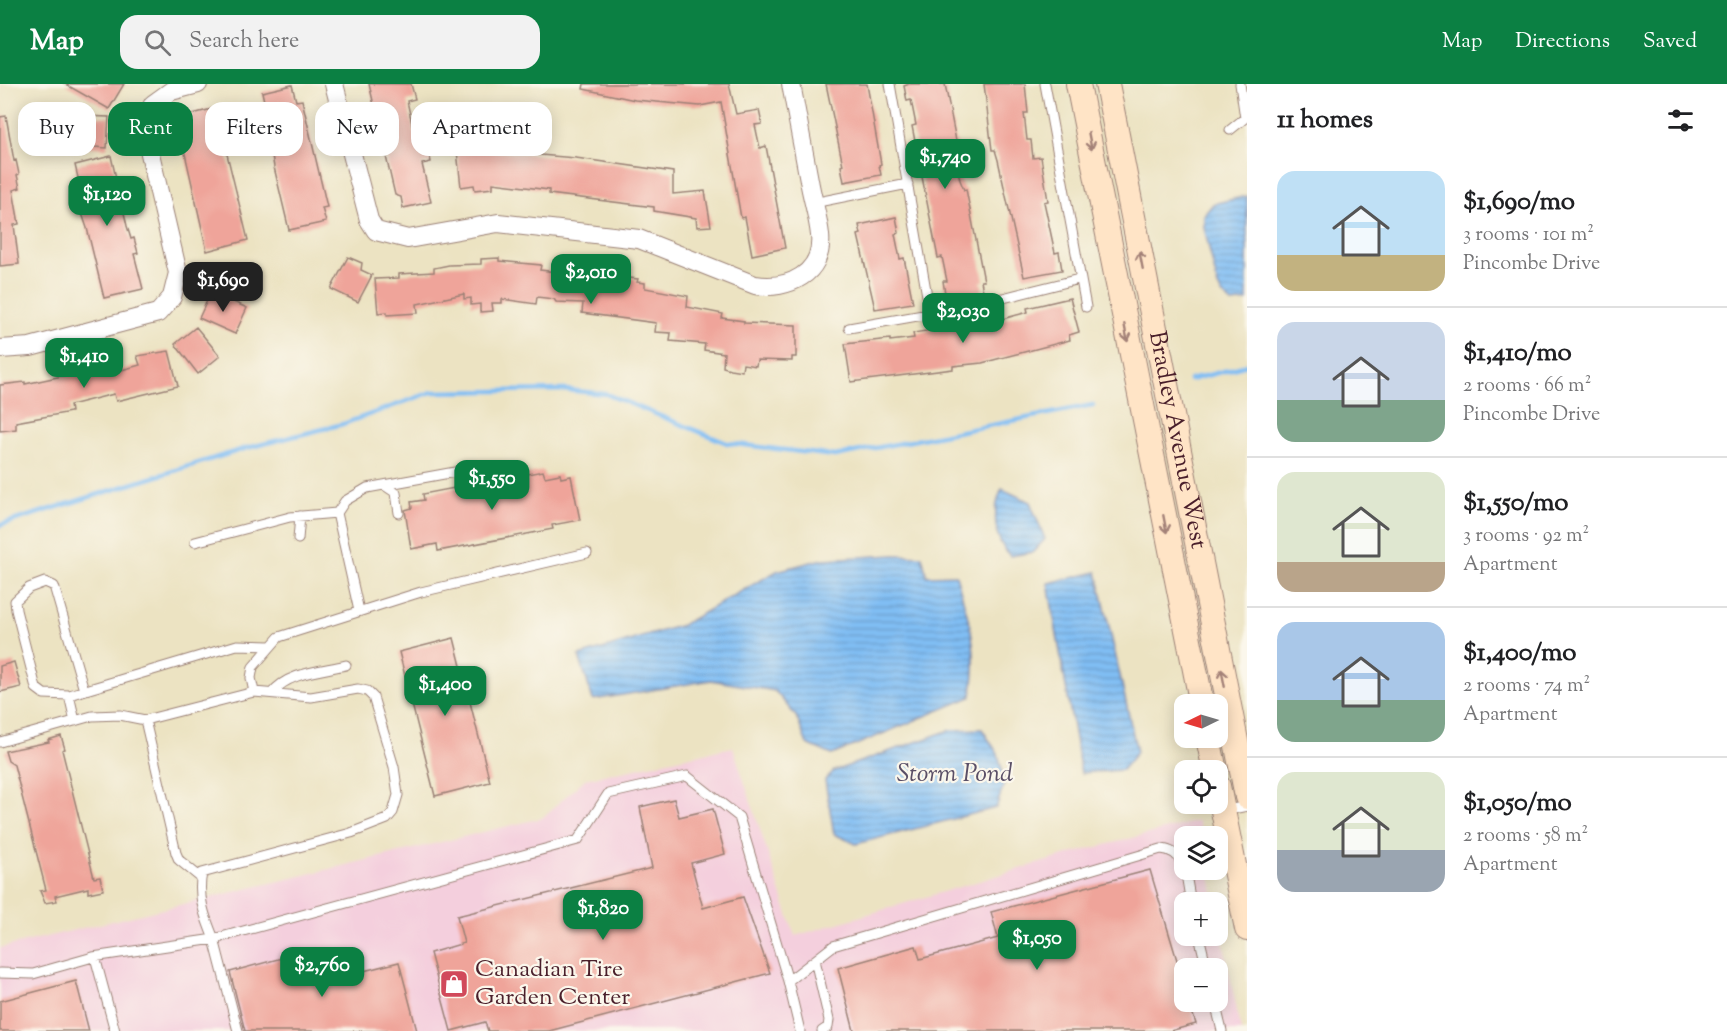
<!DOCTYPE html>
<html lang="en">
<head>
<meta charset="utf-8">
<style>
  body { margin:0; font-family:"Sorts Mill Goudy",serif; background:#f2f2f2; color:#202124; height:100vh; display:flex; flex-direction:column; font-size:22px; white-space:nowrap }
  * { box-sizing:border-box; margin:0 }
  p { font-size:20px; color:#757577 }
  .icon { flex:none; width:33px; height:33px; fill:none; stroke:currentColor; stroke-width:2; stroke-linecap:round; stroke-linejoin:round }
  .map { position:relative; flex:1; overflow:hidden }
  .drawer { display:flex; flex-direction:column; background:#fff; width:480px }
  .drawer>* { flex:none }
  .banner { position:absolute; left:18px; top:18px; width:570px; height:54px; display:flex; gap:12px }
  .needle { width:39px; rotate:265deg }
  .controls { position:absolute; left:1174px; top:610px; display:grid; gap:12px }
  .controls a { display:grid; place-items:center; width:54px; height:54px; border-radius:12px; background:#fff; box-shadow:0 3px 15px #0003; font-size:30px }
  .price { position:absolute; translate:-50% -51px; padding:0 14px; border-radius:12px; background:#0b8043; color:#fff; font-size:20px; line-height:39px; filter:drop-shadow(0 2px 3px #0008) }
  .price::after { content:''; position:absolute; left:50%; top:36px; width:18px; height:14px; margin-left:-9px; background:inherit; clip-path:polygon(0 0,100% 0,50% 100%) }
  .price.current { background:#222; color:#fff }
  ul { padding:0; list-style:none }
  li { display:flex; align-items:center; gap:18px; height:150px; padding:0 30px }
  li+li { border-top:2px solid #e0e0e0 }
  li span { display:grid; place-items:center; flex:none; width:168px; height:120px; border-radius:18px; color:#555 }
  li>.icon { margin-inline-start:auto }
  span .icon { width:72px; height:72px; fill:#fffc; stroke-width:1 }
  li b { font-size:26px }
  h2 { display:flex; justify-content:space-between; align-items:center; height:72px; padding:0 30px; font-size:26px }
  .tag { padding:0 21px; border-radius:18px; background:#fff; box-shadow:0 3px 15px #0003; font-size:21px; line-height:54px }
  .tag.current { background:#0b8043; color:#fff }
  header { display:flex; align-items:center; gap:36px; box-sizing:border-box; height:84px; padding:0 30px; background:#0b8043; color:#fff }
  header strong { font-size:28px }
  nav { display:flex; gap:33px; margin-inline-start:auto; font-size:21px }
  .search { width:420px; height:54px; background:#f2f2f2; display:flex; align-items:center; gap:15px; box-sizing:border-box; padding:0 21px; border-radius:18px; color:#757577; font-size:22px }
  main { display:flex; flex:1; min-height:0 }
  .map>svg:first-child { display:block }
  .built { fill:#f4cfdd; fill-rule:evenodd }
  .water { fill:url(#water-rules); stroke:#656e90; stroke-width:1.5 }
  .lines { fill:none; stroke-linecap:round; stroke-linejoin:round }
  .stream { stroke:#80bef4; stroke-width:4.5 }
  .building { fill:#efa49a }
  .service-casing { stroke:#9b8176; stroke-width:11 }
  .minor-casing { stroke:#9b8176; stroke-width:20 }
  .secondary-casing { stroke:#9b8176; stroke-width:26 }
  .service { stroke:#fff; stroke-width:9 }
  .minor { stroke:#fff; stroke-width:18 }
  .secondary { stroke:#ffe4c6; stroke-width:24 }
  .oneway { stroke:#a48278 }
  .labels { text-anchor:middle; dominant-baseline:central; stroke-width:4.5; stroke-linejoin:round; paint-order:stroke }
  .street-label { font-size:24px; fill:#4a1f2b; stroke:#fbf7ec }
  .poi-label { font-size:24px; fill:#4a1f2b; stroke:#fbf7ec; text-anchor:start }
  .water-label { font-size:26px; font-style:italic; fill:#5a4f67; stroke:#fbf7ec }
</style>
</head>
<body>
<header>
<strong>Map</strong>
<div class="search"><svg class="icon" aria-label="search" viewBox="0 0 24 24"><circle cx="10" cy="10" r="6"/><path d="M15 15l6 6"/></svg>Search here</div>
<nav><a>Map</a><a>Directions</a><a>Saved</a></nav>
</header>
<main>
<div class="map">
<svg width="1247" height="947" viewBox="0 0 1247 947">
  <defs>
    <pattern id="water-rules" width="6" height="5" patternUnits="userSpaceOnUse" patternTransform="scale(1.5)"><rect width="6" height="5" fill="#80bef4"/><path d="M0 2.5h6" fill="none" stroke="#6b9ac6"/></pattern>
  </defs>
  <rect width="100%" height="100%" fill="#fbf7ec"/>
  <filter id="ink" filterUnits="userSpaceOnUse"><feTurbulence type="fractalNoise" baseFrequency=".0167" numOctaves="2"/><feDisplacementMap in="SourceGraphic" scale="12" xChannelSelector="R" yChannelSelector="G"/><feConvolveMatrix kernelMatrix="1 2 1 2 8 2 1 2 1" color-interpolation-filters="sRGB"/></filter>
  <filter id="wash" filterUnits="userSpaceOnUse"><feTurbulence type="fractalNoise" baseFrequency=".008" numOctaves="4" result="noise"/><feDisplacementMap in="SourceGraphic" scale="24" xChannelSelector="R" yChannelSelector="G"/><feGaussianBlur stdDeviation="1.35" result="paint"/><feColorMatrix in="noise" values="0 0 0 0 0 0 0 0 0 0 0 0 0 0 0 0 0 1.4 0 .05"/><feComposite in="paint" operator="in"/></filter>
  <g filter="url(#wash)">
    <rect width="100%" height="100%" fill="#ece3c2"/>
    <!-- built -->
    <path class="built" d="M733,663L795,852L1074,769L1198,737L1202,753H1185V786H1209L1215,819H1185V852H1218V832L1241,947H0V864L542,734L585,695ZM1185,885H1218V918H1185Z"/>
    <!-- water -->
    <path class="water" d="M1247,112V217L1232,219L1222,210L1218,202L1204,143V131L1213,120Z
      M1002,405L1030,418L1045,455L1033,468L1010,472C993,455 992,426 1002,405Z
      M895,471L922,472L927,492L956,491C969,537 980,564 971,613L832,671L807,660L796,632L775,607L711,596L593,616L579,572L682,541L777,487L823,475Z
      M1097,488L1137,668L1122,686L1081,689L1048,499Z
      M982,645L998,670L1005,697L996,724L856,760L834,750L825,696L834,687L950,646Z"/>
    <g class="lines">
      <!-- stream -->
      <path class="stream" d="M1190,296L1247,281
        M0,441L247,364L343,340L432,308L566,306L606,310L727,359L835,372L1093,321"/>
    </g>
    <g id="blocks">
      <!-- building -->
      <path class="building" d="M65,0H124L109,25Z
        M369,0H411L415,15L407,17L415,53L425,50L431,78L422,80L431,118L403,124L401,113L395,111Z
        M584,0H729L736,30L759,26L762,40L755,41L760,64L766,62L785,164L752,171L745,133L741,134L721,18L700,22L635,16L583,5Z
        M826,0H867L881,80L879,81L881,91L844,98L841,82L843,81Z
        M909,0H945L958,67L954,68L960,96L964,106L966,105L984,197H981L983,207L946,215L943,197H947L942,173L938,174L912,42L916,41L911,16L907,17L904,2Z
        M984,0H1025L1028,29H1024L1027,56H1031L1033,74L1041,73L1048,117L1044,118L1055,169L1059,168L1062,186L1024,193L998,76L995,66H992Z
        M292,1L296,17L302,16L327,123L322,124L326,138L289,146L274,83L269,54L272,53L262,8Z
        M212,25L221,59L224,58L248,156L207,167L177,34Z
        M6,32L14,77L16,76L19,90L17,91L20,104L13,106L19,140L14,141L19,180L0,182V33Z
        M82,32L109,33L107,64L68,61L70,33Z
        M490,56L492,67L576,74L673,88V110L705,107L711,142L697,143L696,134L654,127V123L549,110V106L493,99V104L475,106L474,101L461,103L457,67L478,64L477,58Z
        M111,72L127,142L131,155L134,154L138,169L134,170L143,205L104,214L87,144L72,100L79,98L75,81Z
        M896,133L899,149L895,150L900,175L904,174L913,219L875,225L858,151L861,150L859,141Z
        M348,173L362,179L361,186L372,191L358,218L331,205Z
        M499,174V177L541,181L540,186L565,189L566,183L619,190V193L638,195L637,198L645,199V204L688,212L687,223L723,230L722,234L744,237V239L796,241V273H792V277L757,276L756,282L743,280L742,287L730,285L723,283L724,269L704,266L705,260L670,257L671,249L655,248L656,239L582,229L583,219L556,218L554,215L537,213L536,220L502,215V219H492L493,227L480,228V220L471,221V214L464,215V210L417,220L418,229L387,231V228L378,229L375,195L399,194V190L434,188V184L449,181L481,180V175Z
        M211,208L247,224L235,250L199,234Z
        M1070,214L1079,248L1069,251L1070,256L982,279L953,282V285L851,298L845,260L890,255V257L914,254L913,249L976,239L977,242L1028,228L1027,224Z
        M196,243L220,272L198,290L175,260Z
        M169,267L178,302L116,317L114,310L70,321L71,328L16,338V345L0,347V301L25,298V300L67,291L66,288L81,285L83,293L105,288L104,283L116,279L118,287L140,281L137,272Z
        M543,387L545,393L560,390L561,394L571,392L580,436L552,441L553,445L438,467L437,460L411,465L405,426L412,424L411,418L424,416L423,410Z
        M454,554L490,698L435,712L399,568Z
        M14,578L21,603L0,608V582Z
        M61,652L65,665L62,666L94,794L100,793L103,806L88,809V804L55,812L57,817L45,819L40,807L46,806L14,681L8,677L5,667L49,658L48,656Z
        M674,715L679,733L713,725L725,770L691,779L703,824L743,813L770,889L549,947H488L485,938L451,947L430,869L464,859L457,832L652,784L640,723Z
        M1150,786L1185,903V918H1189L1196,940L1170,947H854L838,884L916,862L920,875L998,854L991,828Z
        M304,868L309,884L336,877L340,893L399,878L417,947H245L230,888Z
        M76,897L89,947H0V917Z"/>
    </g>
  </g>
  <g filter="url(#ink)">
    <use href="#blocks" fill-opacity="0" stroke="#9b8176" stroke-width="1.5"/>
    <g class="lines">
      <!-- service casing -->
      <g class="service-casing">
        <path id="service" d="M890,0L930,229
          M1045,0L1086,223
          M1230,46L1245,34L1240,0
          M813,119L908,100
          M849,244L963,224L1079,195
          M384,401L396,409L399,429
          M298,455L300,432
          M195,458L290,433L337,429
          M359,527L337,429L345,417L367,404L477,384
          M254,608L251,594L253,583L279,553L421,508L587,469
          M272,609C288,588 322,587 346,581
          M69,611L44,610L36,604L16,526L15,517L29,504L45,498L54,502L84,606
          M145,636L176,769L179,776L201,794
          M75,637L69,611L237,561L270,562
          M0,658L92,632L120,631L145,636L254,608L311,613L358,605L367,607L373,613L394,683L398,711L393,728L387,735L351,749L202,789C197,813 205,833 214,855L93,873L33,890L0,889
          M1223,727L1247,722
          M1199,852L1207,885
          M95,873L115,947
          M815,876L829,936L828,943L822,947
          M788,897L833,862L1161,765C1188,767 1186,797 1191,819
          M1215,918L1222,947
          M238,947L214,855L578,756L608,710L687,692L739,733L788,897L800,947"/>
      </g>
      <!-- minor casing -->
      <g class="minor-casing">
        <path id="minor" d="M334,0L369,136L376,147L408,155L498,139L639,155L755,201C788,206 824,190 820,151C818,132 812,114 809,96C803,64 797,32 791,0
          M0,265L30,263L158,229L172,213L178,189L144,44L153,20L171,7L198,0"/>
      </g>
      <!-- secondary casing -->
      <g class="secondary-casing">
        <g id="secondary">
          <path d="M1078,0L1202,621"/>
          <path id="s1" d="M1107,0L1247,713"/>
          <path d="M1208,654L1215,687"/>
          <path d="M1218,702L1247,845"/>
        </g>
      </g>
      <!-- service -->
      <use href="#service" class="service"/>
      <!-- minor -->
      <use href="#minor" class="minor"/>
      <!-- secondary -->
      <use href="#secondary" class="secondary"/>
    </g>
    <!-- one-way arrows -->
    <defs><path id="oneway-shaft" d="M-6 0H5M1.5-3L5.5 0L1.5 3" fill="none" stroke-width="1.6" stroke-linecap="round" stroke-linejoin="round" transform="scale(1.5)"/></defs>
    <g class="oneway">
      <use href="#oneway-shaft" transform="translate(1090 57) rotate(79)"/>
      <use href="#oneway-shaft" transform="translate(1141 176) rotate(-101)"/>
      <use href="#oneway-shaft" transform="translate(1126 249) rotate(79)"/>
      <use href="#oneway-shaft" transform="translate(1165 440) rotate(79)"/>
      <use href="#oneway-shaft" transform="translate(1223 594) rotate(-101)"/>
    </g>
  </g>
  <!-- icons -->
  <defs>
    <g id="shop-square" transform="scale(1.5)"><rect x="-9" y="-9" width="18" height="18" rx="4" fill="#d1495b" stroke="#fbf7ec"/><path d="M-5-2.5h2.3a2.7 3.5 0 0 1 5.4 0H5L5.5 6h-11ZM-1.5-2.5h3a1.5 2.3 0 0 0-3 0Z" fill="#fff"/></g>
  </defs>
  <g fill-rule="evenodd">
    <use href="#shop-square" x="454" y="900"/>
  </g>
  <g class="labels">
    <!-- street labels -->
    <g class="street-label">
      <text stroke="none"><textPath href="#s1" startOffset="363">Bradley Avenue West</textPath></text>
    </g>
    <!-- poi labels -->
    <g class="poi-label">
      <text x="475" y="886">Canadian Tire<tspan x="475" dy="28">Garden Center</tspan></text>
    </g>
    <!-- water labels -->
    <g class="water-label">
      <text x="955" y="690">Storm Pond</text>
    </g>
  </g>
</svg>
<div class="controls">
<a><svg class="needle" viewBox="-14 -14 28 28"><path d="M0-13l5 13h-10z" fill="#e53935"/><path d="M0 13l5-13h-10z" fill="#757577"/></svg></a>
<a><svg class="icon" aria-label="locate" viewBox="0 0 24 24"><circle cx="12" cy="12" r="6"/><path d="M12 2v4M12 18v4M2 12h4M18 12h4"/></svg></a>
<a><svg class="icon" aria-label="layers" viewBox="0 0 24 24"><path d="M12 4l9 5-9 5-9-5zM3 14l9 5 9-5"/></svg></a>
<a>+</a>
<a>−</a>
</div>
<b class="price" style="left:945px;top:106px">$1,740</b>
<b class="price" style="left:107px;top:143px">$1,120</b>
<b class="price" style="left:591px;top:221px">$2,010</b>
<b class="price current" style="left:223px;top:229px">$1,690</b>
<b class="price" style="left:963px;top:260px">$2,030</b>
<b class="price" style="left:84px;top:305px">$1,410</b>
<b class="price" style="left:492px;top:427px">$1,550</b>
<b class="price" style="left:445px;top:633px">$1,400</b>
<b class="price" style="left:603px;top:857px">$1,820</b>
<b class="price" style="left:1037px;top:887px">$1,050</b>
<b class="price" style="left:322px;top:914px">$2,760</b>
<div class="banner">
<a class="tag">Buy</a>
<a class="tag current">Rent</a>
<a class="tag">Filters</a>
<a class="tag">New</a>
<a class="tag">Apartment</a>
</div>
</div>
<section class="drawer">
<h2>11 homes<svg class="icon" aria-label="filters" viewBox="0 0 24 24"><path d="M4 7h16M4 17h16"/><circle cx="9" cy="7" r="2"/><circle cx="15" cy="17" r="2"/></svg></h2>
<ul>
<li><span style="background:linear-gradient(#bfe0f5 70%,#c2b280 0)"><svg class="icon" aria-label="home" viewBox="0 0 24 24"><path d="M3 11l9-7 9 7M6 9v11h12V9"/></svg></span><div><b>$1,690/mo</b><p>3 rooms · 101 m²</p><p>Pincombe Drive</p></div></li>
<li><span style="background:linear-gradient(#c9d6e8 65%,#7fa58c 0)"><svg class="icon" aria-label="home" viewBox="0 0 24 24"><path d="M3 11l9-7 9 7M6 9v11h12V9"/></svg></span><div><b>$1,410/mo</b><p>2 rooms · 66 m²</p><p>Pincombe Drive</p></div></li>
<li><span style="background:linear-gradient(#dfe7d0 75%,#b9a48a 0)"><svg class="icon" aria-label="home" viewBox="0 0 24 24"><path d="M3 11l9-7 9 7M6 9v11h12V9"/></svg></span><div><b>$1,550/mo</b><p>3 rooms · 92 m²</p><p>Apartment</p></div></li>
<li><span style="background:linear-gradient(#a9c7e8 65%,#7fa58c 0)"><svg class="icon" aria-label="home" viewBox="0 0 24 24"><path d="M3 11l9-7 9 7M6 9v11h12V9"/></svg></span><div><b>$1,400/mo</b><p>2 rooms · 74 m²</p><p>Apartment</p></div></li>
<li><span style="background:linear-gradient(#dfe7d0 65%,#9aa5b1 0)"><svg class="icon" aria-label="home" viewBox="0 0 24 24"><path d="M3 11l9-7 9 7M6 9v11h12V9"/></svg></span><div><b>$1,050/mo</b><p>2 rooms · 58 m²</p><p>Apartment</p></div></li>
</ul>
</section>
</main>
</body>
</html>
